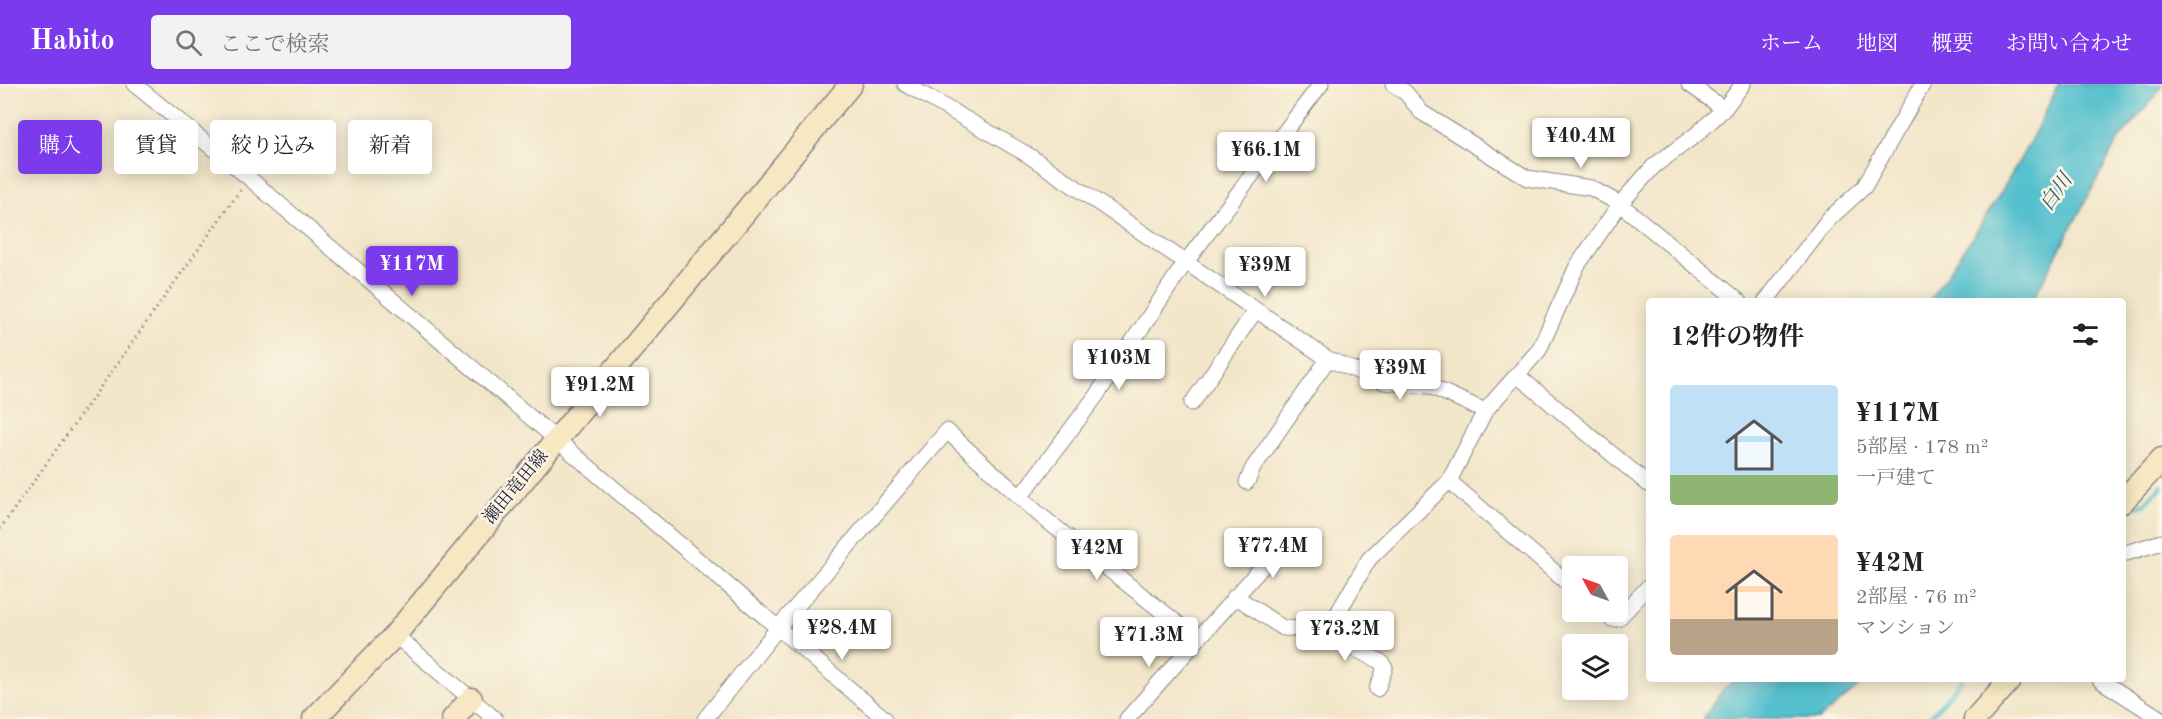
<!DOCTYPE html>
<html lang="ja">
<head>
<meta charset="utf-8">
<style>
  body { margin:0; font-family:"Old Standard TT","Noto Serif JP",serif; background:#f2f2f2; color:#222; height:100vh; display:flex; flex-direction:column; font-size:22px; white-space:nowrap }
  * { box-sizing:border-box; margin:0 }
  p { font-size:20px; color:#767676 }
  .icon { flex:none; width:33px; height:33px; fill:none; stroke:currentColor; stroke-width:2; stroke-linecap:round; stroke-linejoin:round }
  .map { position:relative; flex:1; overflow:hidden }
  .drawer { position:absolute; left:1646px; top:214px; width:480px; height:384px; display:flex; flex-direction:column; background:#fff; border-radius:6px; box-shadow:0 3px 15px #0003 }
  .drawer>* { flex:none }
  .guide { position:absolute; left:18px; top:36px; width:570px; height:54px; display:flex; gap:12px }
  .needle { width:39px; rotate:310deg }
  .tools { position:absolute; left:1562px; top:472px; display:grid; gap:12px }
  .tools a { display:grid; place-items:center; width:66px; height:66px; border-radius:6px; background:#fff; box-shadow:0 3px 15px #0003; font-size:30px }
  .price { position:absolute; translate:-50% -51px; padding:0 14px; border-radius:6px; background:#fff; color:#222; font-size:20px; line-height:39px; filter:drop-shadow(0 2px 3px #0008) }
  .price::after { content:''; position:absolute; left:50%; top:36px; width:18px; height:14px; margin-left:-9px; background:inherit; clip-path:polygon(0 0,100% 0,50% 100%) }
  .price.on { background:#7c3aed; color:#fff }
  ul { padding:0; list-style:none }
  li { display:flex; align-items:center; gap:18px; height:150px; padding:0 24px }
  li span { display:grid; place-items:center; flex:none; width:168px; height:120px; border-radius:6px; color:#555 }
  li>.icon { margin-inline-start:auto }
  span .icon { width:72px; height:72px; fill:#fffc; stroke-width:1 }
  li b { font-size:26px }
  h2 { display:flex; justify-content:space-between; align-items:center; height:72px; padding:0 24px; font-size:26px }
  .pill { padding:0 21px; border-radius:6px; background:#fff; box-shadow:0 3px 15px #0003; font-size:21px; line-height:54px }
  .pill.on { background:#7c3aed; color:#fff }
  header { display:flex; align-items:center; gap:36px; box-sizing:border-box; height:84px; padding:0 30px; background:#7c3aed; color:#fff }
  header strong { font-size:28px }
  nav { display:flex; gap:33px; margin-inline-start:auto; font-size:21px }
  .search { width:420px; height:54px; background:#f2f2f2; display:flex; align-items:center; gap:15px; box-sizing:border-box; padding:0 21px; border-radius:6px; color:#767676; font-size:22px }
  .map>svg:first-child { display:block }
  .water { fill:#54c0ce; stroke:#3b7184; stroke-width:1.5 }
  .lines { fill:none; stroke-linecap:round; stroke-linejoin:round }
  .stream { stroke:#54c0ce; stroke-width:4.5 }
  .street-casing { stroke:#8a8482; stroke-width:17 }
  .secondary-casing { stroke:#8a8482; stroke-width:25 }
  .path { stroke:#8a8482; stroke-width:3; stroke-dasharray:1.5 4.5; stroke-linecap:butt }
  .street { stroke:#fff; stroke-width:15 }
  .secondary { stroke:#f7e8c3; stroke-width:22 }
  .labels { text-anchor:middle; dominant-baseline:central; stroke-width:5; stroke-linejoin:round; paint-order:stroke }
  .street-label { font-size:18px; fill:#22223b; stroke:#fcf5e5 }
  .water-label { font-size:20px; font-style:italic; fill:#34596e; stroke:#fcf5e5 }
</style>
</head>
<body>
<header>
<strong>Habito</strong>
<div class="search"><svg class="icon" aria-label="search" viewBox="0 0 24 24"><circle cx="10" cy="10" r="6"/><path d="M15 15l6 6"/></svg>ここで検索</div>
<nav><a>ホーム</a><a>地図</a><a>概要</a><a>お問い合わせ</a></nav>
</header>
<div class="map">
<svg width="2162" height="635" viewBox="0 0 2162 635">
  <rect width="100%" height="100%" fill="#fcf5e5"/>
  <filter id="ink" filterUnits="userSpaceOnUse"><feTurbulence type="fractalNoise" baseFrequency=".0167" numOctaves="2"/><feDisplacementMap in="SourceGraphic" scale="12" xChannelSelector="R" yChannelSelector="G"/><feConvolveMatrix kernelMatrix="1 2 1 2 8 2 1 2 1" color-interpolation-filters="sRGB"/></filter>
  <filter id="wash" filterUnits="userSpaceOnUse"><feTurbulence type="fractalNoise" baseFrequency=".008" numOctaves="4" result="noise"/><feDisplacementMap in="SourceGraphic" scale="24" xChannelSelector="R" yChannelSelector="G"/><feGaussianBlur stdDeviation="1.35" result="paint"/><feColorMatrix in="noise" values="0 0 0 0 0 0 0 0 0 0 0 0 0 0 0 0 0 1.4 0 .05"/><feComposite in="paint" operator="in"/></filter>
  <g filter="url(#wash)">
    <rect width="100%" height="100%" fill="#f2e6c9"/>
    <!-- water -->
    <path class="water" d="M2058,0H2162V3L2117,58L2032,217H1929C1977,148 2024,78 2058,0Z
      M1734,596H1862L1858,603L1819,635H1703L1722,607Z"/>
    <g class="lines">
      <!-- stream -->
      <path class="stream" d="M2128,425L2143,421L2162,402
        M1928,635L1962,596"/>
    </g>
  </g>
  <g filter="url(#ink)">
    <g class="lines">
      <!-- street casing -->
      <g class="street-casing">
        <path id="street" d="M134,0L249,94L885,635
          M905,0L1028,71L1328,275L1384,298L1430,302L1485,327
          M1393,0L1406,9L1421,28L1527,94L1591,104L1620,120L1740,218
          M1689,0L1724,25
          M1765,218L1828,136L1864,103L1923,0
          M1517,291L1648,400
          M1192,319L1255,227
          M1449,397L1572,503
          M1247,398L1253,384L1328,275
          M1021,412L1096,312L1185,179L1321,0
          M2122,467L2126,469L2162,458
          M1235,512L1283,544L1328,546L1369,475L1449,397L1485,327L1539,266L1577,182L1620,120L1654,82L1697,50L1724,25L1743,0
          M1604,528L1612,535H1618L1648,503
          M1328,546L1340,557L1381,578L1385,584L1377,605
          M395,551L495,635
          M2100,596L2161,635
          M705,635L778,544L947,347L1041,432L1196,554
          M1127,635L1287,455"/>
      </g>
      <!-- secondary casing -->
      <g class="secondary-casing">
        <path id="secondary" d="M2122,418L2162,375
          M314,635L395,551L851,0
          M453,635L471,615
          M1975,635L2010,596"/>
      </g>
      <!-- path -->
      <path class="path" d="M0,445L241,105"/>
      <!-- street -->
      <use href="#street" class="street"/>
      <!-- secondary -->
      <use href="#secondary" class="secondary"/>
    </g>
  </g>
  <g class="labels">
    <!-- street labels -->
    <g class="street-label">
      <text transform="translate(516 403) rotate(-50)">瀬田竜田線</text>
    </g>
    <!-- water labels -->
    <g class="water-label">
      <text transform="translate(2057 109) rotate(-55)">白川</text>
    </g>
  </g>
</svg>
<div class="tools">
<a><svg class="needle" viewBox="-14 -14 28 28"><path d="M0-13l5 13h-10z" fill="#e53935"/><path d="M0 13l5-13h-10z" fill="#767676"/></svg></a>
<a><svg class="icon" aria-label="layers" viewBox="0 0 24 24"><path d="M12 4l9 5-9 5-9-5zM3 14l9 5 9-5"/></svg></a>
</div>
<b class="price" style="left:1581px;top:85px">¥40.4M</b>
<b class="price" style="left:1266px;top:99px">¥66.1M</b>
<b class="price on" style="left:412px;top:213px">¥117M</b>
<b class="price" style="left:1265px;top:214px">¥39M</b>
<b class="price" style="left:1119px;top:307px">¥103M</b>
<b class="price" style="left:1400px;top:317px">¥39M</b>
<b class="price" style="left:600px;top:334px">¥91.2M</b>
<b class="price" style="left:1273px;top:495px">¥77.4M</b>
<b class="price" style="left:1097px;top:497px">¥42M</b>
<b class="price" style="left:842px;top:577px">¥28.4M</b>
<b class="price" style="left:1345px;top:578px">¥73.2M</b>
<b class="price" style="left:1149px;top:584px">¥71.3M</b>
<div class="guide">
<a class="pill on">購入</a>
<a class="pill">賃貸</a>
<a class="pill">絞り込み</a>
<a class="pill">新着</a>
</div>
<section class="drawer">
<h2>12件の物件<svg class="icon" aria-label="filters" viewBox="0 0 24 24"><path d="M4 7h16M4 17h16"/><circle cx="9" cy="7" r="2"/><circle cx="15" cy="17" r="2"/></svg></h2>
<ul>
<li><span style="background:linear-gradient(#bfe0f5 75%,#8fb573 0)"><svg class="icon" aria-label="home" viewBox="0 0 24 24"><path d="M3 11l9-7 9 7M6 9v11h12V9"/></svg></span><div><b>¥117M</b><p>5部屋 · 178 m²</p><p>一戸建て</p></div></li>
<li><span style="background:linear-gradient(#ffd9b3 70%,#b9a48a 0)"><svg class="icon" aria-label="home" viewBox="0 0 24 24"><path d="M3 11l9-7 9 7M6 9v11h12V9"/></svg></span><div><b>¥42M</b><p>2部屋 · 76 m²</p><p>マンション</p></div></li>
</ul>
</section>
</div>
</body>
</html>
